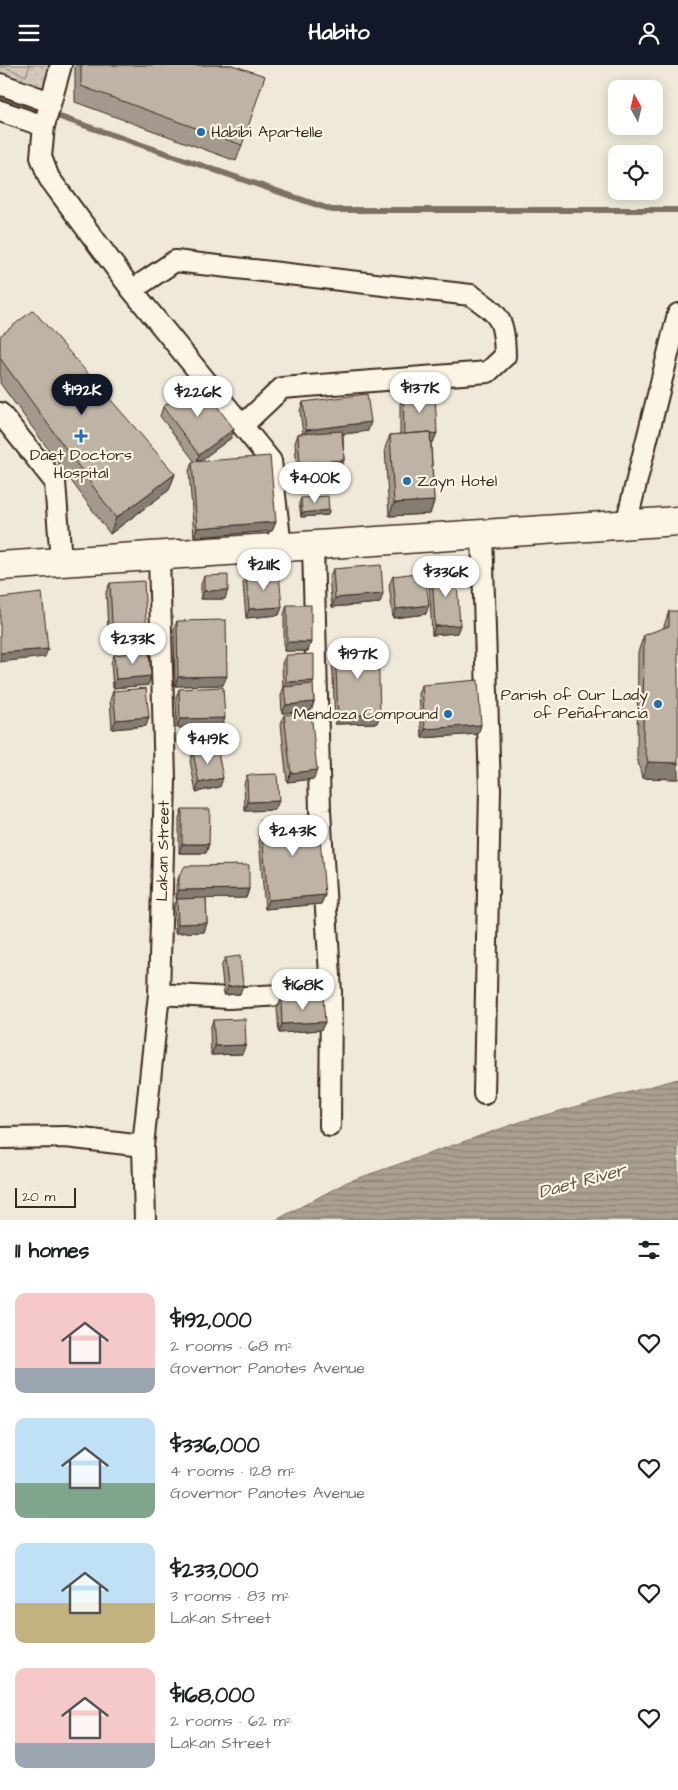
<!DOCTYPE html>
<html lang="en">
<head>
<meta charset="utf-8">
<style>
  body { margin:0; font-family:"Architects Daughter",sans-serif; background:#f6f6f6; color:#202124; height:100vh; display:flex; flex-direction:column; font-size:19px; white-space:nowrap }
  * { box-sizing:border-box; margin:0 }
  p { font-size:16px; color:#757577 }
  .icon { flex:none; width:28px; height:28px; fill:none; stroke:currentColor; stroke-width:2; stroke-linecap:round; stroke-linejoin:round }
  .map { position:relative; height:1155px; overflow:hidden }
  .side { display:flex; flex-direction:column; background:#fff; flex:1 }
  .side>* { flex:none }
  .needle { width:32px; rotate:352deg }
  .tools { position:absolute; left:608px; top:15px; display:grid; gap:10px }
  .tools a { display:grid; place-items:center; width:55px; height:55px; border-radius:10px; background:#fff; box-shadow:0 2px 12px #0003; font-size:25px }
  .scale { position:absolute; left:15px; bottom:12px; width:61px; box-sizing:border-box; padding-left:5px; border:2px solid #3b2a1e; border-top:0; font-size:14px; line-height:18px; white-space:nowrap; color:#3b2a1e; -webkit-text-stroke:4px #fcf5e5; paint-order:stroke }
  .price { position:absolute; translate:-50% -42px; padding:0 11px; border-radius:18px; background:#fff; color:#222; font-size:16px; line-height:32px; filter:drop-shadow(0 1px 2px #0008) }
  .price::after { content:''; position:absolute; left:50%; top:30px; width:15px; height:11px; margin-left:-8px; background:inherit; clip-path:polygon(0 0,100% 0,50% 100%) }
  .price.active { background:#111827; color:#fff }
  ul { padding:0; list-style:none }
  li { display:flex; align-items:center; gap:15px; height:125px; padding:0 15px }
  li span { display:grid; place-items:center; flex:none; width:140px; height:100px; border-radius:10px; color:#555 }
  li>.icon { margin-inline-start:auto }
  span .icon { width:60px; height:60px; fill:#fffc; stroke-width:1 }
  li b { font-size:21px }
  h2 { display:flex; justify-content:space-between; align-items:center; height:60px; padding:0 15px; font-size:21px }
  header { display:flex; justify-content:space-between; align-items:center; height:65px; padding:0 15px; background:#111827; color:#fff; font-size:22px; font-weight:800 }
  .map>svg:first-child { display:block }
  .grass { fill:url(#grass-dots); stroke:#867a6c }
  .garden { fill:#d2c9ba; stroke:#867a6c }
  .water { fill:url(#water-rules); stroke:#7e7163 }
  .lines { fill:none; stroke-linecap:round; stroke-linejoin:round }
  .stream { stroke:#7e7163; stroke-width:6 }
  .minor-casing { stroke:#3b2a1e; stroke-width:24 }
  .secondary-casing { stroke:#3b2a1e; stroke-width:31 }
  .minor { stroke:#fcf5e5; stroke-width:20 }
  .secondary { stroke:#fcf5e5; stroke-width:28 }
  .wall { fill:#a39a8d; stroke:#3b2a1e }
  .shaded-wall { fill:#857d73; stroke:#3b2a1e }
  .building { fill:#beb3a4; stroke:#3b2a1e }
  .poi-dot { fill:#1f6fb2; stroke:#fcf5e5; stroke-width:2 }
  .labels { text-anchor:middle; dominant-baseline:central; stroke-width:4.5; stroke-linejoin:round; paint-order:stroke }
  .poi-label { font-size:16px; fill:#3b2a1e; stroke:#fcf5e5; text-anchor:start }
  .street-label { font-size:16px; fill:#3b2a1e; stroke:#fcf5e5 }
  .water-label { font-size:18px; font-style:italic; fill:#625346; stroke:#fcf5e5 }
</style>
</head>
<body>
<header><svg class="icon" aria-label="menu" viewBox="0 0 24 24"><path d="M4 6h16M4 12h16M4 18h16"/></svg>Habito<svg class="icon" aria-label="person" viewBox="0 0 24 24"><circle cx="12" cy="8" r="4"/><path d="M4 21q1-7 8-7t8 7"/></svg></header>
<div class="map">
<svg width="678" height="1155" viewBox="0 0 678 1155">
  <defs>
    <pattern id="grass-dots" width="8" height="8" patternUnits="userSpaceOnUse" patternTransform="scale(1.25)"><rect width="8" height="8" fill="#d2c9ba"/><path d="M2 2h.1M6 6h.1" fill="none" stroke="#b5ad9f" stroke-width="1.8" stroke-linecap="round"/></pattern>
    <pattern id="water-rules" width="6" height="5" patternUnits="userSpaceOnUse" patternTransform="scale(1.25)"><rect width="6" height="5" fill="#aaa091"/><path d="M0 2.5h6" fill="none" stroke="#8c8376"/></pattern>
  </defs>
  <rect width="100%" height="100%" fill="#f0e9d9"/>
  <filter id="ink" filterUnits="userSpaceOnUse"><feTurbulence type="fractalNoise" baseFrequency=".02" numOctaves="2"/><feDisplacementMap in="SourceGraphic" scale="10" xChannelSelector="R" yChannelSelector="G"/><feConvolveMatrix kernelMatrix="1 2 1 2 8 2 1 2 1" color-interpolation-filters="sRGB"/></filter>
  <g filter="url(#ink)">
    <!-- grass -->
    <path class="grass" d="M0,0H49L44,23L0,8Z"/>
    <!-- garden -->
    <path class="garden" d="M0,0H30L26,11Z"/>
    <!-- water -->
    <path class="water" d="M678,1014V1155H276L347,1117L523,1056Z"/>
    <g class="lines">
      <!-- stream -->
      <path class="stream" d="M0,31L43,46
        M60,52L332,145H678"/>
      <!-- minor casing -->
      <g class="minor-casing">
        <path id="minor" d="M61,0L44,61L41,92L49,113L132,225L271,396L281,482
          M0,19L50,37
          M0,46L44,61
          M132,225L175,196L471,230C501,251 504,254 505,291L488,307L282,323L243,360
          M0,348L55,417L61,496
          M626,459L678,249
          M482,469L490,724L484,1029
          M313,481L320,745L331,927L330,1061
          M159,929L229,933L331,927
          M0,1073L66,1072L143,1081
          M145,1155L143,1081L159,929L165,715L159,491"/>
      </g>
      <!-- secondary casing -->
      <g class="secondary-casing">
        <path id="secondary" d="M0,501L678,456"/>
      </g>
      <!-- minor -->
      <use href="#minor" class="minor"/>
      <!-- secondary -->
      <use href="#secondary" class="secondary"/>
    </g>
    <!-- wall -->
    <path class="wall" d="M75,0H232L242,80L236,96L75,37Z
      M0,271L175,409L169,425L110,469L0,318Z
      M403,330L437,368L433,377H431L434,436L430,449L389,451L385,383L390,370L400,369V339Z
      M303,337L368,366L343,369L344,395L341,404L297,407L295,378L298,369H303L300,346Z
      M163,342L234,364L231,373L198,397L276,457L272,466L194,472L189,406L192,397H195L160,351Z
      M301,433L329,445L328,450L301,452L299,438Z
      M333,504L380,538L332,542L329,513Z
      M432,506L460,560L457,568L432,570L429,515Z
      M246,510L282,542L279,550L246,553L243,519Z
      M204,511L225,534H201V519Z
      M393,511L426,549L393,553L389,520Z
      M110,518L143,583L109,584L106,527Z
      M287,540L311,577L308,586H284V549Z
      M669,546L678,714L642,713L637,692L638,587L644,570L663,564Z
      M177,556L223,620L175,621L174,564Z
      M335,581L380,649L377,658L335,659L332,590Z
      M114,590L151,611L148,620L113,623L111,598Z
      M286,590L313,621L314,637L311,646L282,648L281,631L283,624L282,598Z
      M422,620L481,660L478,669L422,673L419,629Z
      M179,624L225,653L222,661L177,663L176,633Z
      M113,626L149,652L146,661L112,664L110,635Z
      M284,650L314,714L287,717L281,659Z
      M193,687L220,722L196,727L190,696Z
      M247,710L275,745L245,746L244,719Z
      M182,744L209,779L206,788H179V753Z
      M261,755L325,830L321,839L265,844L258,764Z
      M179,811L249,824L246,833H206L207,858L204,867L175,868L174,842L177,834H176V820Z
      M225,893L240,929L224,930L221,902Z
      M281,935L325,957L321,965L279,968L277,943Z
      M213,955L242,989L211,990L210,964Z"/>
    <!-- shaded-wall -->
    <path class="shaded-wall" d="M371,357L368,366L303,374L306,365Z
      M234,364L231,373L196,399L199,390Z
      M437,368L433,377L401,378L404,369Z
      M344,395L341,404L297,407L300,398Z
      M175,409L169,425L110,469L116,453Z
      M434,436L430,449L389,451L394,438Z
      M329,445L328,450L301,452L302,448Z
      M276,457L272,466L194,472L197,463Z
      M228,525L225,534H201L204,526Z
      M383,529L380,538L332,542L335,533Z
      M429,540L426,549L393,553L396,544Z
      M282,542L279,550L246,553L249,544Z
      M460,560L457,568L432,570L435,561Z
      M147,574L143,583L109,584L113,575Z
      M287,577H311L308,586H284Z
      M48,584L45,592L0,597V588Z
      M151,611L148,620L113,623L116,614Z
      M227,611L223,620L175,621L178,612Z
      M314,616L311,625L284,624L286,617Z
      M314,637L311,646L282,648L286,640Z
      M380,649L377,658L335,659L338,651Z
      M149,652L146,661L112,664L116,655Z
      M225,653L222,661L177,663L180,654Z
      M481,660L478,669L422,673L425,664Z
      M648,697L678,698V714L642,713Z
      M317,705L314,714L287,717L291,708Z
      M223,713L220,722L196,727L199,718Z
      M279,736L275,745L245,746L248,737Z
      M182,779H209L206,788H179Z
      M249,824L246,833L176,834L179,825Z
      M325,830L321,839L265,844L268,835Z
      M207,858L204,867L175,868L178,859Z
      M243,920L240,929L224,930L228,922Z
      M325,957L321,965L279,968L282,959Z
      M246,980L242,989L211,990L215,981Z"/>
    <!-- building -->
    <path class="building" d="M81,0H232L265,11L242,80L81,21Z
      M33,245L175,409L116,453L0,293V271Z
      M198,316L234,364L199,390L163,342Z
      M367,329L371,357L306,365L303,337Z
      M435,329L437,368L430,369V367L404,369L403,330Z
      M342,366L344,395L300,398L298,369Z
      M430,367L434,436L394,438L390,370Z
      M270,391L276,457L197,463L192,397Z
      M328,431L329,445L302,448L301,433Z
      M381,500L383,529L335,533L333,504Z
      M456,504L460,560L435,561L432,506Z
      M425,507L429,540L396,544L393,511Z
      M279,508L282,542L249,544L246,510Z
      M228,510V525L204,526V511Z
      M144,516L147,574L113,575L110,518Z
      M42,528L48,584L0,588V533Z
      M287,540H311V577H287Z
      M669,546H678V698L648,697L643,675L644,570L669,561Z
      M226,555L227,611L178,612L177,556Z
      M378,580L380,649L338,651L335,581Z
      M149,586L151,611L116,614L114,590Z
      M314,589V616L286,617V590Z
      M478,615L481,660L425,664L422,620Z
      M313,619L314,637L286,640L284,622Z
      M223,622L225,653L180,654L179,624Z
      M146,623L149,652L116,655L113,626Z
      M311,647L317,705L291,708L284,650Z
      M217,682L223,713L199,718L193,687Z
      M277,709L279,736L248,737L247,710Z
      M182,744H210L209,779H182Z
      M318,750L325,830L268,835L261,755Z
      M249,800V824L179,825V811L185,801Z
      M206,833L207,858L178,859L177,834Z
      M240,891L243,920L228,922L225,893Z
      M323,932L325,957L282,959L281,935Z
      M245,954L246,980L215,981L213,955Z"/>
  </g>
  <!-- markers -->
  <g class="poi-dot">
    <circle cx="201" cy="67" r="5"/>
    <path d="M78.5 363.5h5v5h5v5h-5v5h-5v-5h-5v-5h5z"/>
    <circle cx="407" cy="416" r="5"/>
    <circle cx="658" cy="639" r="5"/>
    <circle cx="448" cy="649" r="5"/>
  </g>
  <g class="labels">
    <!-- poi labels -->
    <g class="poi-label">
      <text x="211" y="67">Habibi Apartelle</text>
      <text x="81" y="390" text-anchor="middle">Daet Doctors<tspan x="81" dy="18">Hospital</tspan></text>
      <text x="417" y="416">Zayn Hotel</text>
      <text x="648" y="630" text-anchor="end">Parish of Our Lady<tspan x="648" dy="18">of Peñafrancia</tspan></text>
      <text x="438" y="649" text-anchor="end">Mendoza Compound</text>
    </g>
    <!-- street labels -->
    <g class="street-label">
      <text transform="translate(163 786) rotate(-89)">Lakan Street</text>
    </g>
    <!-- water labels -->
    <g class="water-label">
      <text transform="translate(582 1116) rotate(-15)">Daet River</text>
    </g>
  </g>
</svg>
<div class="tools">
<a><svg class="needle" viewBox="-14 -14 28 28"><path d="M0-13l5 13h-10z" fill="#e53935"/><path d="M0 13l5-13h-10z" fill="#757577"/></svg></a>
<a><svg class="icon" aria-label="locate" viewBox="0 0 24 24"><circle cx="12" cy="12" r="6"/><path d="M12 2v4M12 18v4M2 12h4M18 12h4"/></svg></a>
</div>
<div class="scale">20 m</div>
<b class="price" style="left:420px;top:349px">$137K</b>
<b class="price active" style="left:82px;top:351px">$192K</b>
<b class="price" style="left:198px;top:353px">$226K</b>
<b class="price" style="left:315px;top:439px">$400K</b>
<b class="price" style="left:264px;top:526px">$211K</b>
<b class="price" style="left:446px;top:533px">$336K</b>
<b class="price" style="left:133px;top:600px">$233K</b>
<b class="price" style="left:358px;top:615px">$197K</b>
<b class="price" style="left:208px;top:700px">$419K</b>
<b class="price" style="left:293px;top:792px">$243K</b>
<b class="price" style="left:303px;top:946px">$168K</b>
</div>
<section class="side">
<h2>11 homes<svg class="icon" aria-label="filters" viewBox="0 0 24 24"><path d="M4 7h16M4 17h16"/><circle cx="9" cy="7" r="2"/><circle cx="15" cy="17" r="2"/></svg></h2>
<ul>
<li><span style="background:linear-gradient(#f6c9c9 75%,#9aa5b1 0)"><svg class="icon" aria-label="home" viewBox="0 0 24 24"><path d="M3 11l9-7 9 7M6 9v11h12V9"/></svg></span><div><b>$192,000</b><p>2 rooms · 68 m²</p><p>Governor Panotes Avenue</p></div><svg class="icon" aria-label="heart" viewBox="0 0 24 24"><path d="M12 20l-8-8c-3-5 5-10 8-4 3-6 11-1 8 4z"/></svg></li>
<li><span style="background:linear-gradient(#bfe0f5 65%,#7fa58c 0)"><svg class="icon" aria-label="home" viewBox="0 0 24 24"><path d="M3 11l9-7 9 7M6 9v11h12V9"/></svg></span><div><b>$336,000</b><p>4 rooms · 128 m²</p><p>Governor Panotes Avenue</p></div><svg class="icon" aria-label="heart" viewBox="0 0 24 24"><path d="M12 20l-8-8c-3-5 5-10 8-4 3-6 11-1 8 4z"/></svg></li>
<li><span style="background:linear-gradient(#bfe0f5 60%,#c2b280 0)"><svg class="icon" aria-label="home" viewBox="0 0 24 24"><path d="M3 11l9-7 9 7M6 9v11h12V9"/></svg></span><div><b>$233,000</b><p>3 rooms · 83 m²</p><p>Lakan Street</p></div><svg class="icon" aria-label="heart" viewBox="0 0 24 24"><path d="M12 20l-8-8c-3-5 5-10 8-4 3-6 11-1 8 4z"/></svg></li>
<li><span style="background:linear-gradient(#f6c9c9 75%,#9aa5b1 0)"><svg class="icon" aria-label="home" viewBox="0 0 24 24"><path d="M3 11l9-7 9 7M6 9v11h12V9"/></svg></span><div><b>$168,000</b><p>2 rooms · 62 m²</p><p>Lakan Street</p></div><svg class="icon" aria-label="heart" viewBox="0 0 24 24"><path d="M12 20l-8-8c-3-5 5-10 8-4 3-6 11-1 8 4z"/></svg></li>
</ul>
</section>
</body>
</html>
